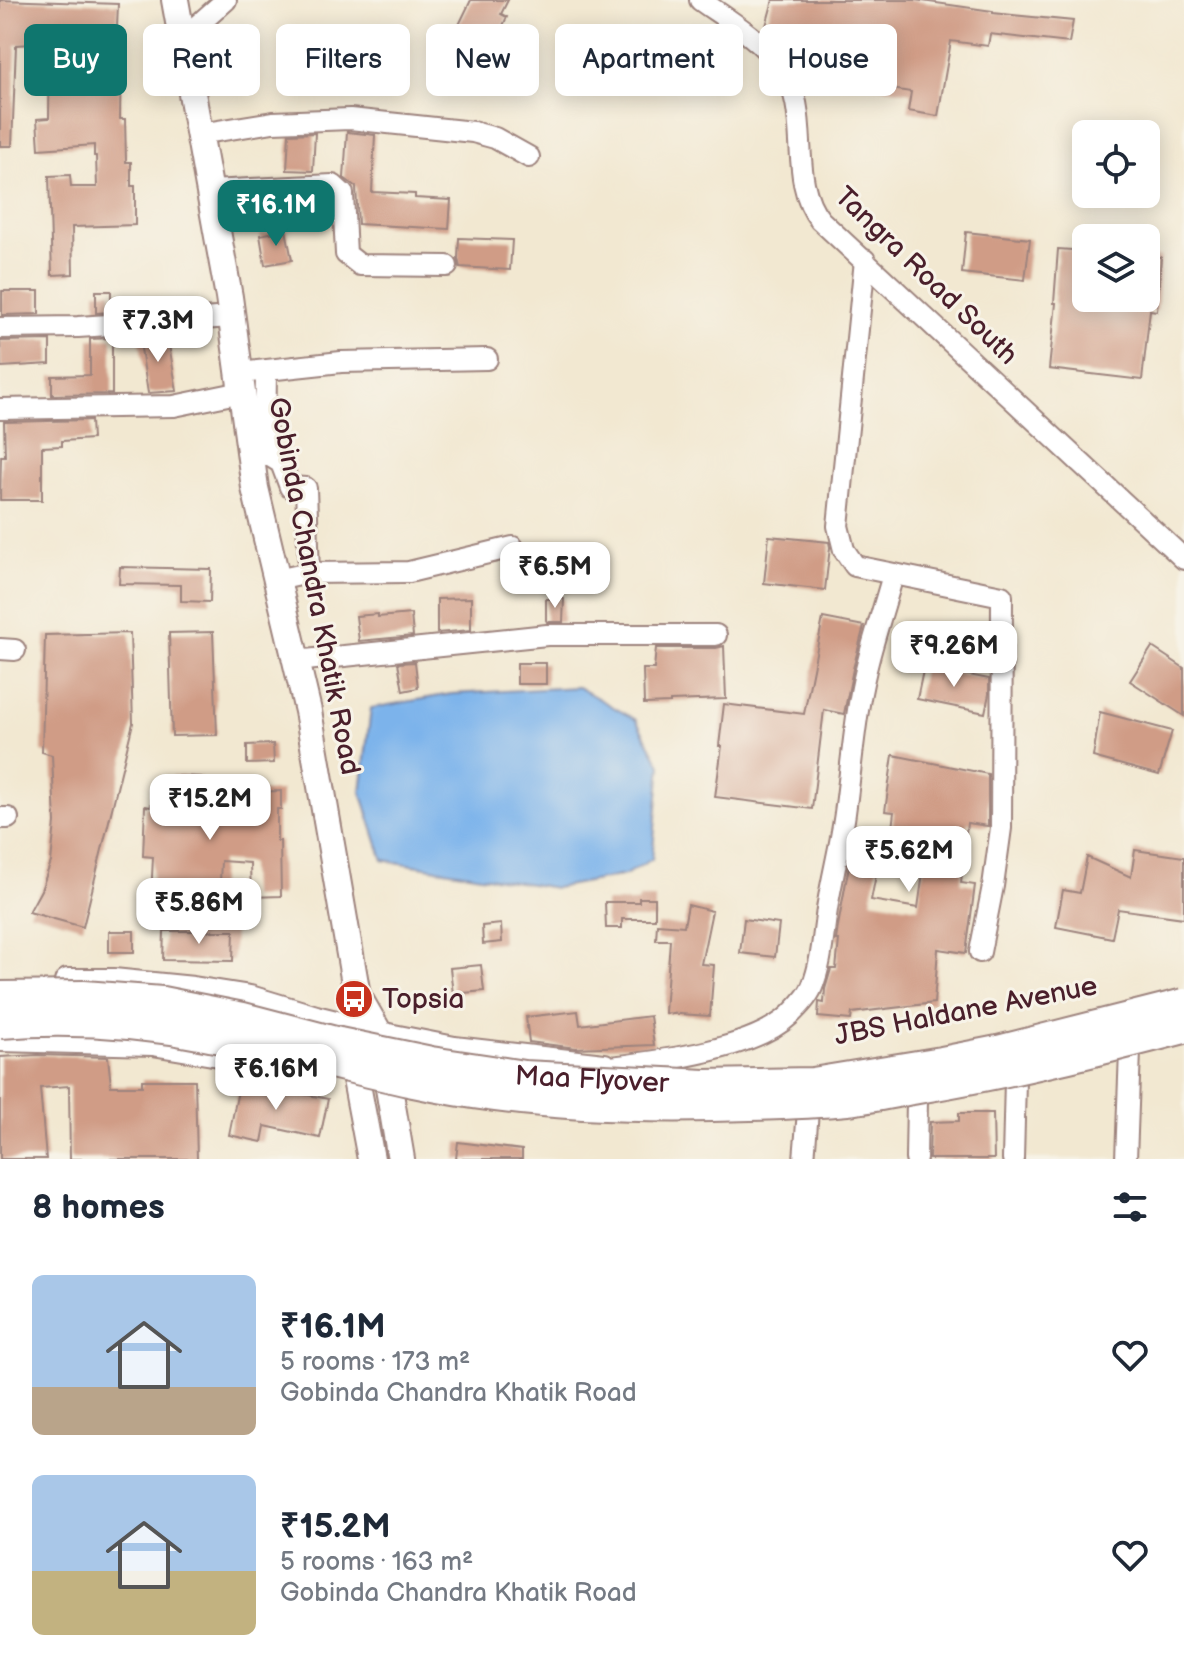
<!DOCTYPE html>
<html lang="en">
<head>
<meta charset="utf-8">
<style>
  body { margin:0; font-family:"Balsamiq Sans",sans-serif; background:#f6f6f7; color:#1f2937; height:100vh; display:flex; flex-direction:column; font-size:30px; white-space:nowrap }
  * { box-sizing:border-box; margin:0 }
  p { font-size:26px; color:#747a83 }
  .icon { flex:none; width:44px; height:44px; fill:none; stroke:currentColor; stroke-width:2; stroke-linecap:round; stroke-linejoin:round }
  .map { position:relative; height:1159px; overflow:hidden }
  .side { display:flex; flex-direction:column; background:#fff; flex:1 }
  .side>* { flex:none }
  .hud { position:absolute; left:24px; top:24px; width:1136px; height:72px; display:flex; gap:16px }
  .controls { position:absolute; left:1072px; top:120px; display:grid; gap:16px }
  .controls a { display:grid; place-items:center; width:88px; height:88px; border-radius:12px; background:#fff; box-shadow:0 4px 20px #0003; font-size:40px }
  .price { position:absolute; translate:-50% -68px; padding:0 18px; border-radius:16px; background:#fff; color:#222; font-size:26px; line-height:52px; filter:drop-shadow(0 2px 4px #0008) }
  .price::after { content:''; position:absolute; left:50%; top:48px; width:24px; height:18px; margin-left:-12px; background:inherit; clip-path:polygon(0 0,100% 0,50% 100%) }
  .price.active { background:#0f766e; color:#fff }
  ul { padding:0; list-style:none }
  li { display:flex; align-items:center; gap:24px; height:200px; padding:0 32px }
  li span { display:grid; place-items:center; flex:none; width:224px; height:160px; border-radius:12px; color:#555 }
  li>.icon { margin-inline-start:auto }
  span .icon { width:96px; height:96px; fill:#fffc; stroke-width:1 }
  li b { font-size:34px }
  h2 { display:flex; justify-content:space-between; align-items:center; height:96px; padding:0 32px; font-size:34px }
  .chip { padding:0 28px; border-radius:12px; background:#fff; box-shadow:0 4px 20px #0003; font-size:28px; line-height:72px }
  .chip.active { background:#0f766e; color:#fff }
  .map>svg:first-child { display:block }
  .water { fill:#7bb3eb; stroke:#62698b; stroke-width:2 }
  .building { fill:#d09c86 }
  .lines { fill:none; stroke-linecap:round; stroke-linejoin:round }
  .minor-casing { stroke:#9e847e; stroke-width:24 }
  .major-casing { stroke:#9e847e; stroke-width:30 }
  .minor { stroke:#fff; stroke-width:20 }
  .major { stroke:#fff; stroke-width:26 }
  .highway-bridge-casing { stroke:#9e847e; stroke-width:34; stroke-linecap:butt }
  .highway-bridge { stroke:#fff; stroke-width:30 }
  .labels { text-anchor:middle; dominant-baseline:central; stroke-width:6; stroke-linejoin:round; paint-order:stroke }
  .street-label { font-size:28px; fill:#4a1f2b; stroke:#f7f3e8 }
  .poi-label { font-size:28px; fill:#4a1f2b; stroke:#f7f3e8; text-anchor:start }
</style>
</head>
<body>
<div class="map">
<svg width="1184" height="1159" viewBox="0 0 1184 1159">
  <rect width="100%" height="100%" fill="#f7f3e8"/>
  <filter id="ink" filterUnits="userSpaceOnUse"><feTurbulence type="fractalNoise" baseFrequency=".0125" numOctaves="2"/><feDisplacementMap in="SourceGraphic" scale="16" xChannelSelector="R" yChannelSelector="G"/><feConvolveMatrix kernelMatrix="1 2 1 2 8 2 1 2 1" color-interpolation-filters="sRGB"/></filter>
  <filter id="wash" filterUnits="userSpaceOnUse"><feTurbulence type="fractalNoise" baseFrequency=".006" numOctaves="4" result="noise"/><feDisplacementMap in="SourceGraphic" scale="32" xChannelSelector="R" yChannelSelector="G"/><feGaussianBlur stdDeviation="1.8" result="paint"/><feColorMatrix in="noise" values="0 0 0 0 0 0 0 0 0 0 0 0 0 0 0 0 0 1.4 0 .05"/><feComposite in="paint" operator="in"/></filter>
  <g filter="url(#wash)">
    <rect width="100%" height="100%" fill="#f2e8d1"/>
    <!-- water -->
    <path class="water" d="M578,687L636,720L661,765L652,859L625,875L555,888L383,860L361,792L371,708L451,694Z"/>
    <g id="blocks">
      <!-- building -->
      <path class="building" d="M0,0L118,4L116,51H121L120,119H125L126,162H131V186H135V225L72,227L73,274L52,275L49,176L70,175L71,187H97L96,156H94V145L39,149L37,119L49,118L50,47L32,46V44L16,45L12,146H0Z
        M471,0H508L501,14L507,17L482,71L441,62Z
        M773,0H915L993,11V13L1073,21L1069,43L990,34L988,46L951,41L938,116L908,111L911,92L807,76L814,34L766,26Z
        M244,67L245,88L221,89L220,68Z
        M347,132L375,135L372,192L415,194V198L451,200L449,229L358,224L356,187L344,178Z
        M315,133L313,171L287,170L289,134Z
        M286,230L292,260L265,265L260,235Z
        M966,232L1030,239L1025,280L962,273Z
        M459,238L512,240L510,270L460,267L458,259Z
        M1058,249L1086,251V298H1146V256L1161,257L1157,311L1150,310L1142,380L1049,369L1056,303H1054Z
        M2,291H39V314L2,315Z
        M96,291H111V312L96,313Z
        M167,334L177,391L148,393L139,336Z
        M112,338V394L52,395V376L90,375V339Z
        M50,340V364L1,367L0,341Z
        M91,420L92,439L62,441V446L42,447V500H0L1,456H5L4,422Z
        M769,536L829,542L830,547L825,590L764,583Z
        M120,567L211,569L210,602L181,601V585L119,584Z
        M471,598V630L437,633V599Z
        M546,599H564L563,622H547L546,620Z
        M378,614V617L411,614L413,636L359,641L356,616Z
        M823,618L864,626L853,669L844,714L824,710L812,809L715,797L722,746H719L724,704L804,714Z
        M213,632L217,735L172,736L169,633Z
        M130,633L133,723L83,927L29,912L41,890L51,862L55,823L52,755L42,752L45,635Z
        M724,646L726,699L670,701V703L644,704L643,669H654L656,648H716Z
        M1152,647L1184,668V716L1130,681Z
        M415,662L418,688L403,691L398,663Z
        M517,663H546V684H517Z
        M924,666L989,679V694L985,713L917,699Z
        M1100,712L1172,731L1159,775L1093,757Z
        M273,744L274,763L247,764V745Z
        M893,755L988,774V826L967,823L961,883L975,885L966,953L938,949L934,1003L852,1013L851,1020L818,1017L819,1002L824,1003L825,989L831,969H836L839,940H836L838,926L850,860L878,865L871,900L918,908L924,866L888,862L894,812L885,811Z
        M172,776L201,777L200,786L206,787V792H211L210,797H215L214,803H219V808L248,810L247,792L281,791V809H277V841H280L281,896L251,897L250,863L221,861L219,902L151,898L153,857L143,856L145,806L151,807L152,793L171,794Z
        M1135,850L1184,857V918L1118,909L1112,938L1056,927L1063,890L1080,893L1087,857L1131,877Z
        M639,898H655V919H622V928H606L605,902H639Z
        M688,905L712,911L701,964L714,965L710,1016L665,1013L670,940H656L657,924L684,926Z
        M744,919L779,924L775,957L740,953Z
        M501,924L502,942L483,944L482,926Z
        M109,931H134V952H109Z
        M164,931H234L233,961L163,960Z
        M481,965L484,991L453,994L450,968Z
        M578,1011L580,1025L650,1016L654,1045L576,1048L529,1042L526,1017Z
        M38,1055L108,1057L111,1086H142V1080H195L197,1159H70L69,1086L40,1088L46,1159H0V1057Z
        M240,1081L328,1099L320,1138L265,1126L262,1142L229,1135Z
        M959,1113H993L994,1159H929L930,1122L959,1121Z
        M458,1142L522,1150V1159H456Z"/>
    </g>
  </g>
  <g filter="url(#ink)">
    <use href="#blocks" fill-opacity="0" stroke="#9e847e" stroke-width="2"/>
    <g class="lines">
      <!-- minor casing -->
      <g class="minor-casing">
        <path id="minor" d="M700,0C728,20 761,39 781,67C814,112 786,177 820,220L1184,559
          M182,39L226,0
          M199,134L273,122L350,119L473,132L495,138L529,157
          M210,191L333,185L343,194L346,254L360,265L447,266
          M865,260L838,526L844,550L855,566L1002,596L1001,828L993,886L980,952
          M0,328L78,327L232,317
          M266,370L265,453L281,463L290,487L306,488L309,573
          M239,373L341,362L487,359
          M0,409L174,406L242,392
          M277,580L309,573L409,572L513,547
          M0,649L15,650
          M296,661L547,635H716
          M0,818H8
          M611,1067C660,1061 753,1050 790,1015C798,1007 808,997 812,987C823,960 823,931 828,903C833,873 841,843 845,813C850,777 853,740 859,704C866,660 881,618 893,575
          M804,1159L808,1111
          M916,1159L917,1099
          M1013,1159L1015,1080
          M1126,1159L1130,1051"/>
      </g>
      <!-- major casing -->
      <g class="major-casing">
        <path id="major" d="M175,0L229,297L255,488L308,711L357,995L380,1035L401,1159
          M68,982H113L193,990L250,999L316,1019L393,1038L454,1050L604,1067
          M0,1038L153,1042L231,1055
          M351,1053L371,1159"/>
      </g>
      <!-- minor -->
      <use href="#minor" class="minor"/>
      <!-- major -->
      <use href="#major" class="major"/>
      <!-- highway-bridge casing -->
      <g class="highway-bridge-casing">
        <g id="highway-bridge">
          <path id="s1" d="M0,997L84,996L162,1002L243,1018L339,1043L431,1062L524,1076L705,1085L813,1083L942,1062L998,1051L1184,1004"/>
          <path d="M0,1023C68,1018 138,1022 205,1035C302,1052 397,1084 496,1096C580,1107 665,1108 750,1105C782,1104 814,1103 847,1100C870,1098 895,1092 918,1088C1008,1073 1096,1051 1184,1028"/>
        </g>
      </g>
      <!-- highway-bridge -->
      <use href="#highway-bridge" class="highway-bridge"/>
    </g>
  </g>
  <!-- icons -->
  <defs>
    <g id="bus-disc" transform="scale(2)"><circle r="9.5" fill="#c8321e" stroke="#f7f3e8"/><path d="M-5-6H5V4H4V6H2V4H-2V6H-4V4H-5ZM-3.5-4V0h7V-4ZM-3.5 1.2v1.5H-2V1.2ZM2 1.2v1.5H3.5V1.2Z" fill="#fff"/></g>
  </defs>
  <g fill-rule="evenodd">
    <use href="#bus-disc" x="354" y="999"/>
  </g>
  <g class="labels">
    <!-- street labels -->
    <g class="street-label">
      <text transform="translate(926 276) rotate(44)">Tangra Road South</text>
      <text transform="translate(314 586) rotate(79)">Gobinda Chandra Khatik Road</text>
      <text transform="translate(966 1011) rotate(-11)">JBS Haldane Avenue</text>
      <text stroke="none"><textPath href="#s1" startOffset="600">Maa Flyover</textPath></text>
    </g>
    <!-- poi labels -->
    <g class="poi-label">
      <text x="382" y="999">Topsia</text>
    </g>
  </g>
</svg>
<div class="controls">
<a><svg class="icon" aria-label="locate" viewBox="0 0 24 24"><circle cx="12" cy="12" r="6"/><path d="M12 2v4M12 18v4M2 12h4M18 12h4"/></svg></a>
<a><svg class="icon" aria-label="layers" viewBox="0 0 24 24"><path d="M12 4l9 5-9 5-9-5zM3 14l9 5 9-5"/></svg></a>
</div>
<b class="price active" style="left:276px;top:248px">₹16.1M</b>
<b class="price" style="left:158px;top:364px">₹7.3M</b>
<b class="price" style="left:555px;top:610px">₹6.5M</b>
<b class="price" style="left:954px;top:689px">₹9.26M</b>
<b class="price" style="left:210px;top:842px">₹15.2M</b>
<b class="price" style="left:909px;top:894px">₹5.62M</b>
<b class="price" style="left:199px;top:946px">₹5.86M</b>
<b class="price" style="left:276px;top:1112px">₹6.16M</b>
<div class="hud">
<a class="chip active">Buy</a>
<a class="chip">Rent</a>
<a class="chip">Filters</a>
<a class="chip">New</a>
<a class="chip">Apartment</a>
<a class="chip">House</a>
</div>
</div>
<section class="side">
<h2>8 homes<svg class="icon" aria-label="filters" viewBox="0 0 24 24"><path d="M4 7h16M4 17h16"/><circle cx="9" cy="7" r="2"/><circle cx="15" cy="17" r="2"/></svg></h2>
<ul>
<li><span style="background:linear-gradient(#a9c7e8 70%,#b9a48a 0)"><svg class="icon" aria-label="home" viewBox="0 0 24 24"><path d="M3 11l9-7 9 7M6 9v11h12V9"/></svg></span><div><b>₹16.1M</b><p>5 rooms · 173 m²</p><p>Gobinda Chandra Khatik Road</p></div><svg class="icon" aria-label="heart" viewBox="0 0 24 24"><path d="M12 20l-8-8c-3-5 5-10 8-4 3-6 11-1 8 4z"/></svg></li>
<li><span style="background:linear-gradient(#a9c7e8 60%,#c2b280 0)"><svg class="icon" aria-label="home" viewBox="0 0 24 24"><path d="M3 11l9-7 9 7M6 9v11h12V9"/></svg></span><div><b>₹15.2M</b><p>5 rooms · 163 m²</p><p>Gobinda Chandra Khatik Road</p></div><svg class="icon" aria-label="heart" viewBox="0 0 24 24"><path d="M12 20l-8-8c-3-5 5-10 8-4 3-6 11-1 8 4z"/></svg></li>
</ul>
</section>
</body>
</html>
